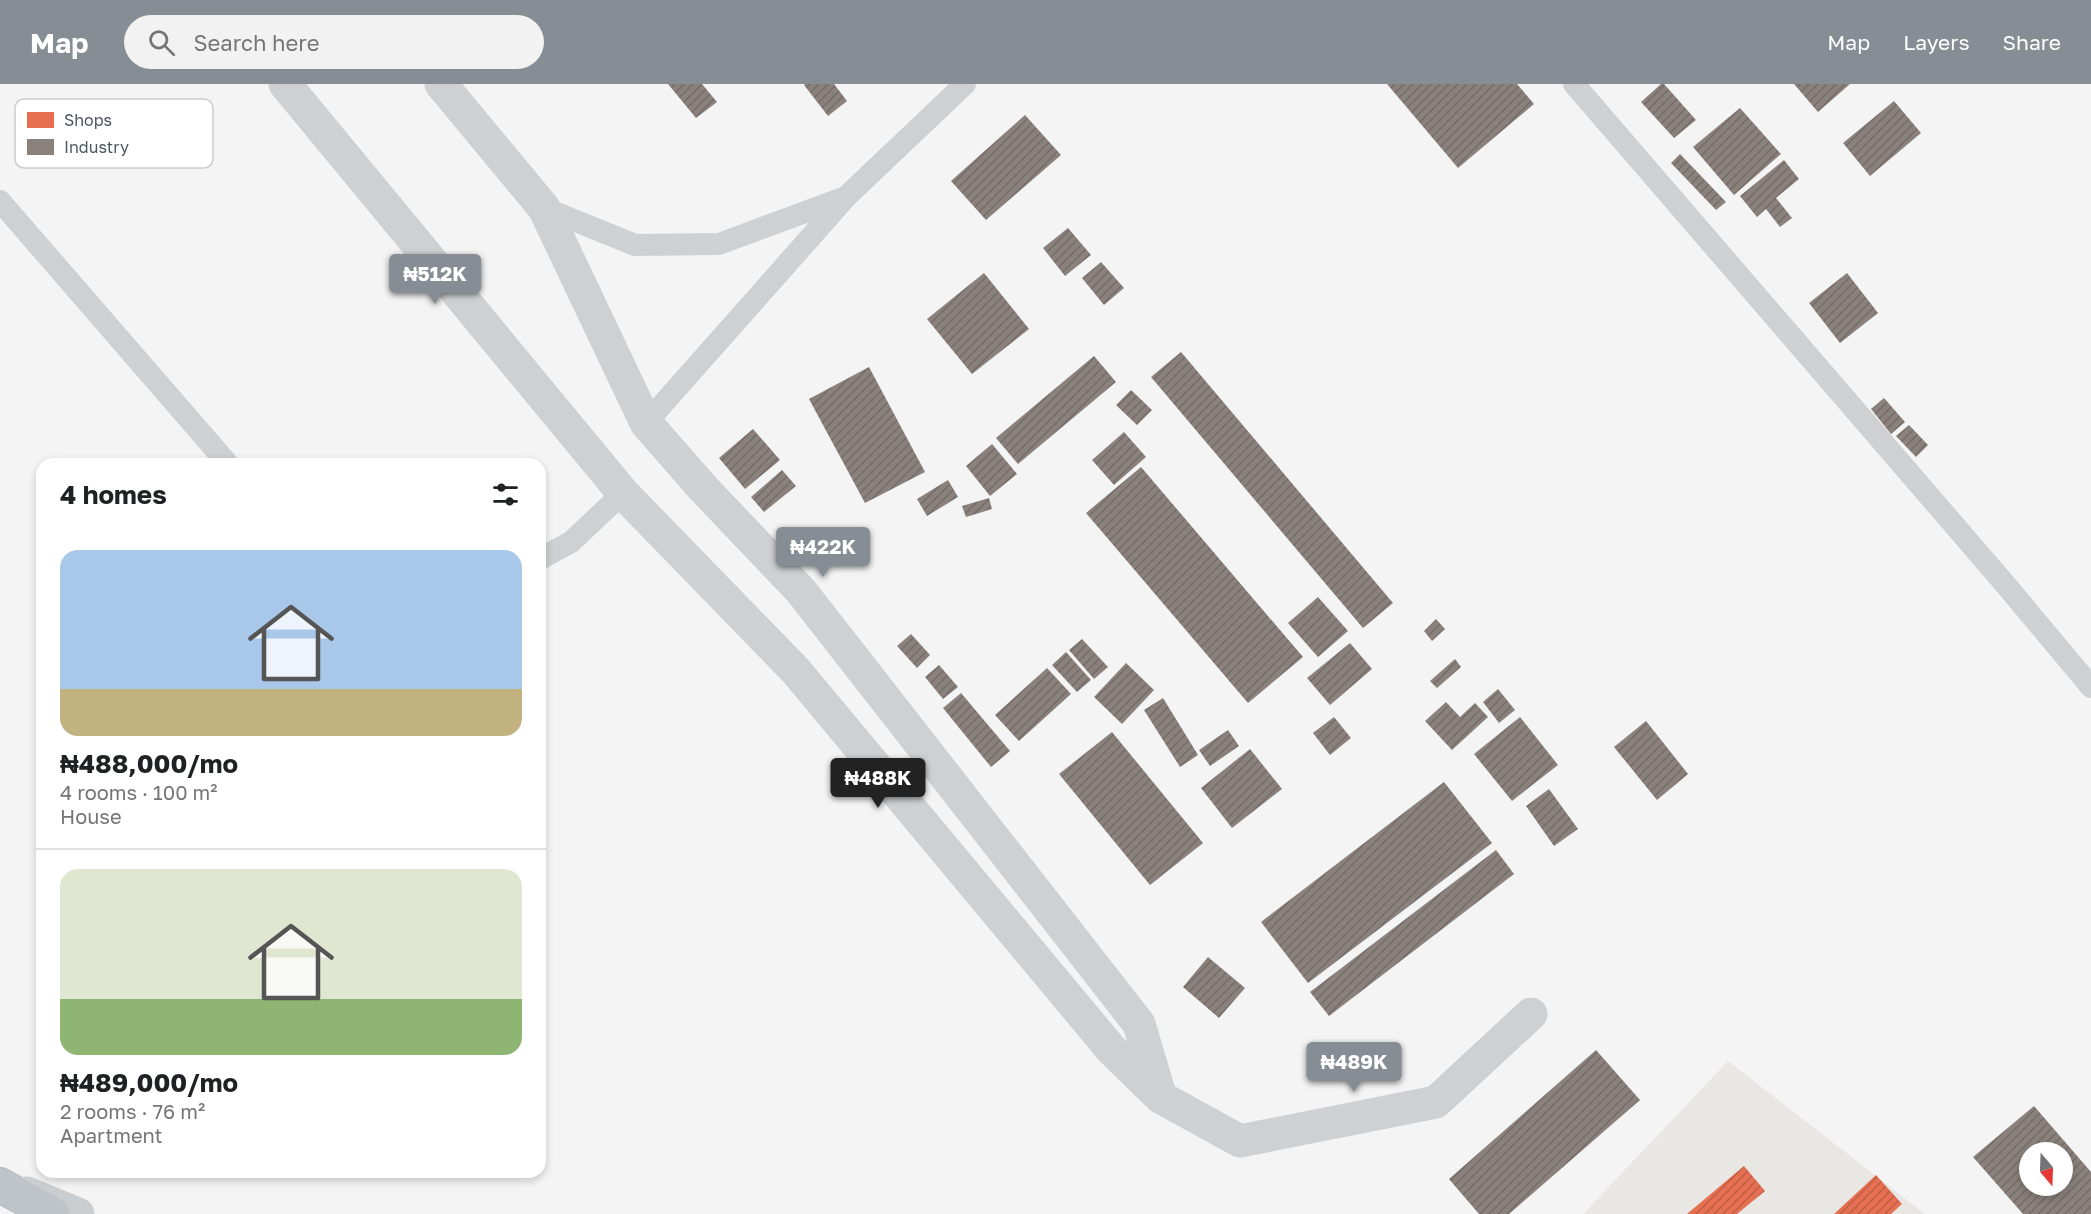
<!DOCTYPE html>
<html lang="en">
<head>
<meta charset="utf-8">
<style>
  body { margin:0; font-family:"Golos Text",sans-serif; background:#f2f2f2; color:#202124; height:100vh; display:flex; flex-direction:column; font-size:22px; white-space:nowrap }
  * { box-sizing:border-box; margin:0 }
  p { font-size:20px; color:#757577 }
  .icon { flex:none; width:33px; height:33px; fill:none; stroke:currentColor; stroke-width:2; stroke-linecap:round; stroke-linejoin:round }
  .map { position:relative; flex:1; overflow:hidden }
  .drawer { position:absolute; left:36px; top:374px; width:510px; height:720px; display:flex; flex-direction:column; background:#fff; border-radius:18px; box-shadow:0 3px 9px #0003 }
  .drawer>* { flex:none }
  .needle { width:39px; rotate:161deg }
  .buttons { position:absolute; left:2019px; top:1058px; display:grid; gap:12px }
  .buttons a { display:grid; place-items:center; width:54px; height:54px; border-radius:50%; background:#fff; box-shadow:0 3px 9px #0003; font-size:30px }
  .price { position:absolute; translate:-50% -51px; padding:0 14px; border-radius:6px; background:#868d94; color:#fff; font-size:20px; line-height:39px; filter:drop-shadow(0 2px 3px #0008) }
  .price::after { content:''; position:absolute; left:50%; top:36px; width:18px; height:14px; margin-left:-9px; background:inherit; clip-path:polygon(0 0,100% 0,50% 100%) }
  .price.current { background:#222; color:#fff }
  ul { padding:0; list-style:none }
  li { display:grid; align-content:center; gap:12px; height:318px; padding:0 24px }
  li+li { border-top:2px solid #e0e0e0 }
  li span { display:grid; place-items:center; height:186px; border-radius:18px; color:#555 }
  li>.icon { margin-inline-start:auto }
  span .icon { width:108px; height:108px; fill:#fffc; stroke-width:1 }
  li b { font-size:26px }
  h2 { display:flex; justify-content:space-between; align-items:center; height:72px; padding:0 24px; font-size:26px }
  header { display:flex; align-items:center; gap:36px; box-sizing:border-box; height:84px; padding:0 30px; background:#868d94; color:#fff }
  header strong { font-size:28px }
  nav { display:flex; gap:33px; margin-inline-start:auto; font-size:21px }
  .search { width:420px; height:54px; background:#f2f2f2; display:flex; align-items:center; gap:15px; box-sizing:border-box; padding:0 21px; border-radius:33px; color:#757577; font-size:22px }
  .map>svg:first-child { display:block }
  .commercial { fill:#e8e7e3 }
  .shops { fill:url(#shops-hatch) }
  .industry { fill:url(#industry-hatch); fill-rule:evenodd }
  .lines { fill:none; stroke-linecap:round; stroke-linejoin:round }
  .motorway-casing { stroke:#b9bec3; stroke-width:36 }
  .service { stroke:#ced0d2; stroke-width:22 }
  .minor { stroke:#ced0d2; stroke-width:33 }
  .primary { stroke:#caced1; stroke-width:33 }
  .motorway { stroke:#bec4c9; stroke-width:33 }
  .key { fill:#fff; stroke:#c9ccd0; stroke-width:1.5 }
  .key-label { font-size:16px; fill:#4a5661 }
</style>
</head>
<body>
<header>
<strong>Map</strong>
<div class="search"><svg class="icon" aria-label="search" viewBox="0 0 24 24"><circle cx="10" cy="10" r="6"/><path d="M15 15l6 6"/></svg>Search here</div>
<nav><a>Map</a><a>Layers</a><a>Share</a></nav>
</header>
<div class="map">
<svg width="2091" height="1130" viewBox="0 0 2091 1130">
  <defs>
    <pattern id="shops-hatch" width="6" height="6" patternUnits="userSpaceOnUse" patternTransform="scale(1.5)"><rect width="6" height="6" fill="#e76f51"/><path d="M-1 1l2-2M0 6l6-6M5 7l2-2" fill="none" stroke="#bd5e47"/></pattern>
    <pattern id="industry-hatch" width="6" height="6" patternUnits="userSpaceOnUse" patternTransform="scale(1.5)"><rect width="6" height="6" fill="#8a817c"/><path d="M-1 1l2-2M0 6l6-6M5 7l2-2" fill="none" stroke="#736c69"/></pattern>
  </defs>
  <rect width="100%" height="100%" fill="#f4f4f4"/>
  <!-- commercial -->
  <path class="commercial" d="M1728,977L1925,1130H1583Z"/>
  <!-- shops -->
  <path class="shops" d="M1744,1082L1765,1107L1737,1130H1687Z
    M1876,1091L1902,1120L1891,1130H1834Z"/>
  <!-- industry -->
  <path class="industry" d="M668,0H702L717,18L696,34Z
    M805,0H834L847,17L828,32L804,1Z
    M1387,0H1517L1534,20L1458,84Z
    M1661,0H1664L1696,36L1674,54L1641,18Z
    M1794,0H1850L1818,28Z
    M1894,17L1921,49L1870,92L1843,59Z
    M1740,24L1781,70L1734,111L1693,63Z
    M1025,31L1061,71L986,136L951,97Z
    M1680,70L1726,118L1716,126L1671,79Z
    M1784,76L1799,95L1776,114L1792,134L1780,143L1766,125L1757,133L1740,112Z
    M1068,144L1091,171L1065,192L1043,164Z
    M1101,178L1124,204L1104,221L1082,194Z
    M984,189L1029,245L972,290L927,235Z
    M1847,189L1878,229L1840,259L1809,219Z
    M1181,268L1393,519L1363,544L1151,293Z
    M1094,272L1116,298L1018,380L996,354Z
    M869,283L925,388L865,419L809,315Z
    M1131,306L1152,326L1137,341L1116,321Z
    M1884,314L1905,338L1891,350L1871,325Z
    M1909,341L1928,361L1916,373L1896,352Z
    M753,345L780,376L745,405L719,374Z
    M1124,348L1146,373L1114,401L1092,376Z
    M992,360L1017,390L990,412L966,382Z
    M1141,383L1303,573L1248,619L1086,429Z
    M782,386L796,402L764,428L751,413Z
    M948,396L958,413L927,432L917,415Z
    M989,414L992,425L966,433L962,422Z
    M1318,513L1348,547L1318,573L1288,539Z
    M1436,535L1445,545L1432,557L1424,547Z
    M911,550L930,571L917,584L897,562Z
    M1082,555L1108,583L1094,595L1069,566Z
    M1350,559L1372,585L1330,621L1307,594Z
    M1066,568L1091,596L1077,608L1052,581Z
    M1455,575L1461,583L1437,604L1430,597Z
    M1126,579L1154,606L1122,640L1094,613Z
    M939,581L958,603L943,615L925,593Z
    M1047,584L1071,610L1019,657L995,631Z
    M1498,605L1515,626L1499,639L1483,618Z
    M961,609L1010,667L991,683L943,624Z
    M1163,614L1198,671L1180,683L1144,626Z
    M1446,618L1460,633L1475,619L1488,633L1452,666L1425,637Z
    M1334,633L1351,654L1330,671L1313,649Z
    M1520,633L1558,681L1512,717L1474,670Z
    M1646,637L1688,690L1657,716L1614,663Z
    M1228,646L1239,662L1210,682L1199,666Z
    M1112,648L1203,759L1150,801L1059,690Z
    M1250,665L1282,705L1232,744L1201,704Z
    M1444,698L1492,759L1308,899L1261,838Z
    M1549,705L1578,745L1554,762L1526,722Z
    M1496,766L1514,790L1329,932L1310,908Z
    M1208,873L1245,904L1219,934L1183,903Z
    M1596,966L1640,1016L1509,1130H1479L1449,1095Z
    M2034,1022L2091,1088V1130H2023L1973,1073ZM2030,1068H2062V1101H2030Z"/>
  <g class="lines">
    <!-- motorway casing -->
    <g class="motorway-casing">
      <path id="motorway" d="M0,1101L53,1130"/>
    </g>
    <!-- service -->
    <path class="service" d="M1574,0L2005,500L2091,603
      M0,117L228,380
      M544,124L635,161L719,160L843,114
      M646,339L847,112L965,0
      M540,475L571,458L623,409"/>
    <!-- minor -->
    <path class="minor" d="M285,0L623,409L796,587L1111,965L1160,1013L1240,1057L1436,1018L1531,930
      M441,0L544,124L646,339L703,404L801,507L1139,940L1160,1011"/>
    <!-- primary -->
    <path class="primary" d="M27,1109L78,1130"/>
    <!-- motorway -->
    <use href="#motorway" class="motorway"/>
  </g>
  <!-- legend -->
  <rect x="15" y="15" width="198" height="69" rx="9" class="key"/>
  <rect x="27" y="28" width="27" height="16" fill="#e76f51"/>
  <rect x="27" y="55" width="27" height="16" fill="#8a817c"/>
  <g class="key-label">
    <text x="64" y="42">Shops</text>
    <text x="64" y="69">Industry</text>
  </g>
</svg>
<div class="buttons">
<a><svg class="needle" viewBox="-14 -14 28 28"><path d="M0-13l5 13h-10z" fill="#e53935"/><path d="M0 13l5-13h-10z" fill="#757577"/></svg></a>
</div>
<b class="price" style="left:435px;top:221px">₦512K</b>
<b class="price" style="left:823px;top:494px">₦422K</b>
<b class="price current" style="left:878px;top:725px">₦488K</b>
<b class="price" style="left:1354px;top:1009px">₦489K</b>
<section class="drawer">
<h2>4 homes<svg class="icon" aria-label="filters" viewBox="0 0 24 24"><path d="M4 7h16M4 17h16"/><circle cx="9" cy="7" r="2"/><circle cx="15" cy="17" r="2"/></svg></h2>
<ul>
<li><span style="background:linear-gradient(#a9c7e8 75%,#c2b280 0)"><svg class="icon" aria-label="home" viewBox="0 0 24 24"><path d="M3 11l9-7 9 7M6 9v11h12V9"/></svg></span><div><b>₦488,000/mo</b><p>4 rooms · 100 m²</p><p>House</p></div></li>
<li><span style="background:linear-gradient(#dfe7d0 70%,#8fb573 0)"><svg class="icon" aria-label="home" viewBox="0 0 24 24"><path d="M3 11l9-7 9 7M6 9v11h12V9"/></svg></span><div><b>₦489,000/mo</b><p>2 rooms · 76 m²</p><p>Apartment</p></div></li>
</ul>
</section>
</div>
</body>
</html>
